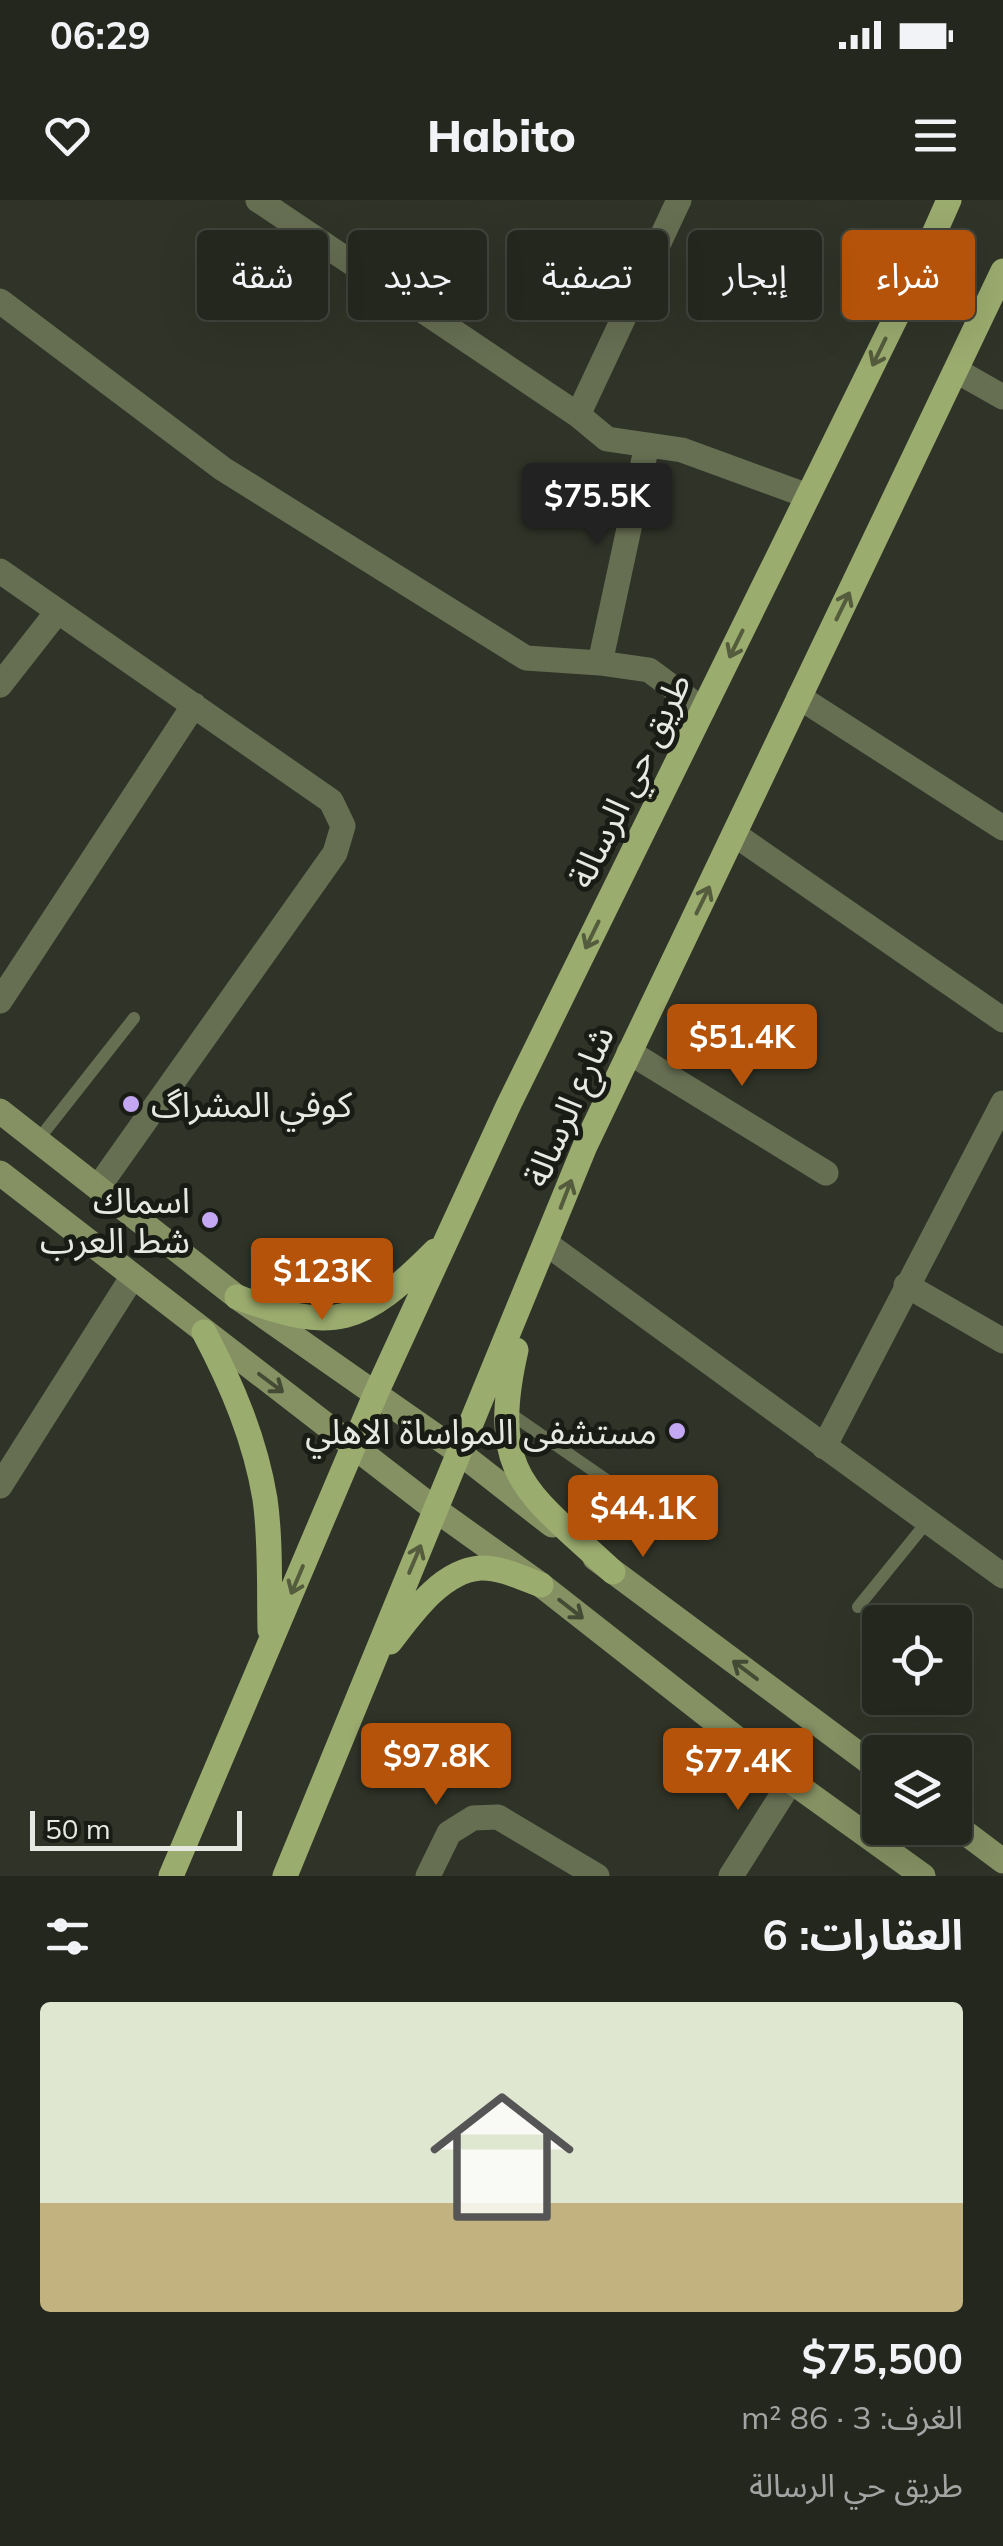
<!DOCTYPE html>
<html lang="ar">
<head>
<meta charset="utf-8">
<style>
  body { margin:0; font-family:Mulish,"Noto Sans Arabic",sans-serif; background:#30332b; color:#f1f3f6; direction:rtl; height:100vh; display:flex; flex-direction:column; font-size:38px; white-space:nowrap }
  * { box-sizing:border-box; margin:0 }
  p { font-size:32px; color:#a3a5a4 }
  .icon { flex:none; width:55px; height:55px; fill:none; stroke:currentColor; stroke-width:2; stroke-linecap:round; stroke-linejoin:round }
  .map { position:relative; height:1676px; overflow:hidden; direction:ltr }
  .drawer { display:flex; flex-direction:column; background:#24271e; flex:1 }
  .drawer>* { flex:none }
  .guide { position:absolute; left:30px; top:30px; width:945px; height:90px; direction:rtl; display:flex; gap:20px }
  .tools { position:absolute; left:862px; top:1405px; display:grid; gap:20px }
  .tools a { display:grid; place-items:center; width:110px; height:110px; border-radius:10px; background:#24271e; box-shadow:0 10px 40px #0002,0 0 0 2px #41443c; font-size:50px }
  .scale { position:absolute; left:30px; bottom:25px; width:212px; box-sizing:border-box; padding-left:10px; border:5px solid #e6e9e1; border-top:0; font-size:28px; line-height:35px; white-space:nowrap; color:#e6e9e1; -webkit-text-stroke:8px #191b15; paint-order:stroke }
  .price { position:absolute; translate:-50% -85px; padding:0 22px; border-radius:10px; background:#b45309; color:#fff; font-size:32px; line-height:65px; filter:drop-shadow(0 2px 5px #0008) }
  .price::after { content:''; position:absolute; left:50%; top:60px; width:30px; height:22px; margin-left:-15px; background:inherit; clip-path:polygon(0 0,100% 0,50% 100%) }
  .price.current { background:#222; color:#fff }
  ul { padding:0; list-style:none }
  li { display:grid; align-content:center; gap:20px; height:530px; padding:0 40px }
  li+li { border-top:2px solid #41443c }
  li span { display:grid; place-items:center; height:310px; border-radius:10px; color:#555 }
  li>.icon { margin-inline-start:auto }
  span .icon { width:180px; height:180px; fill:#fffc; stroke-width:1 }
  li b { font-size:42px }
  h2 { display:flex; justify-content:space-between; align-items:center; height:120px; padding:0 40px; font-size:42px }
  .tag { padding:0 35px; border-radius:10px; background:#24271e; box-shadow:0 10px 40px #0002,0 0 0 2px #41443c; font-size:35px; line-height:90px }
  .tag.current { background:#b45309; color:#fff }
  .status { display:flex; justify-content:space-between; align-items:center; height:70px; padding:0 50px; background:#24271e; direction:ltr }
  .status svg { height:28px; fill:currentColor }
  header { display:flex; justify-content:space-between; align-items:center; height:130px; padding:0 40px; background:#24271e; font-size:45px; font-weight:800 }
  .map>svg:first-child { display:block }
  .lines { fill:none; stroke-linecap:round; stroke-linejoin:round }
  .lane { stroke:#676f53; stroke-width:12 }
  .street { stroke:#676f53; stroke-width:25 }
  .secondary { stroke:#859163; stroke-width:25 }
  .primary { stroke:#9bac6f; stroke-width:25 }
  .oneway { stroke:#545c3d }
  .oneway2 { stroke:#444a34 }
  .poi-dot { fill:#c3a7f2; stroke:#191b15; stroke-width:4 }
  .labels { text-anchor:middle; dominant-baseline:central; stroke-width:10; stroke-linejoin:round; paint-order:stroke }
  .street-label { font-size:35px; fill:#e6e9e1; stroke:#191b15 }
  .poi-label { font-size:35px; fill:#e6e9e1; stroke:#191b15; text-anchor:end }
</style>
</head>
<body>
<div class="status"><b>06:29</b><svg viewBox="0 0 49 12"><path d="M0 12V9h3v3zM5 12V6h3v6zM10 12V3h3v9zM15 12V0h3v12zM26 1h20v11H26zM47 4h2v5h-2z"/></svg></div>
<header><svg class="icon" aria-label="menu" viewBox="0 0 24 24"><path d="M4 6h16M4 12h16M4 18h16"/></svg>Habito<svg class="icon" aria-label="heart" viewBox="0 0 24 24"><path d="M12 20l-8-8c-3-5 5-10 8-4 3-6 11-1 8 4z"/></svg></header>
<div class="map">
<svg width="1003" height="1676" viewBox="0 0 1003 1676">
  <rect width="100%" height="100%" fill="#303428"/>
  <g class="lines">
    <!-- lane -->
    <path class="lane" d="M38,940L134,818
      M508,1212L640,1303
      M858,1407L927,1322"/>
    <!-- street -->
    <path class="street" d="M258,0L578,215L607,239L682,250L808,296
      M0,101L223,269L526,458L600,463L649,470L703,510
      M957,171L1003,197
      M578,215L679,0
      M0,371L331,601L343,626L335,653L99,986
      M600,463L647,245
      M0,485L58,411
      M799,497L1003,628
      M734,634L1003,820
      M0,801L194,505
      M629,852L826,973
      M547,1044L1003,1376
      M906,1085L1003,1141
      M824,1247L1003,903
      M0,1286L133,1076
      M428,1676L449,1633L473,1618L498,1617L597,1676
      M731,1676L791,1581"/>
    <!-- secondary -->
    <path class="secondary" d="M0,911L237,1097L460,1253L552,1325
      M0,973L436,1310L541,1385L791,1581L923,1676
      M595,1358L880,1570
      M955,1625L1003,1661"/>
    <!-- primary -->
    <path class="primary" d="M237,1097C335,1134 362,1124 435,1051
      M204,1132C232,1185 255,1239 265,1299C271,1342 269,1387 270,1430
      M516,1150C487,1277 528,1292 613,1372
      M390,1442C411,1415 441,1371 480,1368C500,1367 522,1378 541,1385
      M171,1676L376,1193L509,904L905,99L949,0
      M285,1676L585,946L1003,71"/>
  </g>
  <!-- one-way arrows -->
  <defs><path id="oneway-shaft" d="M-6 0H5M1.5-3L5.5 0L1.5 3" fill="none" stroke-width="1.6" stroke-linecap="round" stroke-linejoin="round" transform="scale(2.5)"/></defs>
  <g class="oneway">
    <use href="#oneway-shaft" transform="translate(879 152) rotate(116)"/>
    <use href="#oneway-shaft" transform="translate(843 406) rotate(-64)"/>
    <use href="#oneway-shaft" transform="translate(736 444) rotate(116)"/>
    <use href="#oneway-shaft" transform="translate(703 700) rotate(-64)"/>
    <use href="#oneway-shaft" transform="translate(592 735) rotate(116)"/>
    <use href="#oneway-shaft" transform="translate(566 994) rotate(-69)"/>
    <use href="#oneway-shaft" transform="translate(415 1359) rotate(-67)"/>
    <use href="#oneway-shaft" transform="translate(297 1380) rotate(113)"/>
  </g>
  <g class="oneway2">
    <use href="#oneway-shaft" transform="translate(271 1183) rotate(37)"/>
    <use href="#oneway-shaft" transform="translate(571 1409) rotate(38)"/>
    <use href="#oneway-shaft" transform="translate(745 1470) rotate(-143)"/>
  </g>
  <!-- markers -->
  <g class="poi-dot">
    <circle cx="131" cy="904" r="10"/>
    <circle cx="210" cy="1020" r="10"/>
    <circle cx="677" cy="1231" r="10"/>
  </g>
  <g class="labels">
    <!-- street labels -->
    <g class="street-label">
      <text transform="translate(629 580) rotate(-64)">طريق حي الرسالة</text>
      <text transform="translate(568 906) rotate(-66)">شارع الرسالة</text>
    </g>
    <!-- poi labels -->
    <g class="poi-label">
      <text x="151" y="904" text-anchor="start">كوفي المشراگ</text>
      <text x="190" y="1000">اسماك<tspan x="190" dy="40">شط العرب</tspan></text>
      <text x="657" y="1231">مستشفى المواساة اﻻهلي</text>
    </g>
  </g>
</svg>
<div class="tools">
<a><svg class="icon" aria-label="locate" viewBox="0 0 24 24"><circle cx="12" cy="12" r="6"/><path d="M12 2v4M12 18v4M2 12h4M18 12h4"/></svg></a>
<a><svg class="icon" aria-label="layers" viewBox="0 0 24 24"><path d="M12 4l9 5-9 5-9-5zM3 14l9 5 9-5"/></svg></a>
</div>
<div class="scale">50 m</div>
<b class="price current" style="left:597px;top:348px">$75.5K</b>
<b class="price" style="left:742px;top:889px">$51.4K</b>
<b class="price" style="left:322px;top:1123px">$123K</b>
<b class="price" style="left:643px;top:1360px">$44.1K</b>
<b class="price" style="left:436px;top:1608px">$97.8K</b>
<b class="price" style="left:738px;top:1613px">$77.4K</b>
<div class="guide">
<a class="tag current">شراء</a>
<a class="tag">إيجار</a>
<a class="tag">تصفية</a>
<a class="tag">جديد</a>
<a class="tag">شقة</a>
</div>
</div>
<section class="drawer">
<h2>العقارات: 6<svg class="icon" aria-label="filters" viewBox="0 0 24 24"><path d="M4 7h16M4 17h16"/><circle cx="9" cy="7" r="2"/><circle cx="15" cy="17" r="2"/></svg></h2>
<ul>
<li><span style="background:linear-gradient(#dfe7d0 65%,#c2b280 0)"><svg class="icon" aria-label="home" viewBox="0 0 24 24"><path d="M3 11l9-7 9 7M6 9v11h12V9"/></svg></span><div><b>$75,500</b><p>الغرف: 3 · 86 m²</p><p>طريق حي الرسالة</p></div></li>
</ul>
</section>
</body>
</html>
